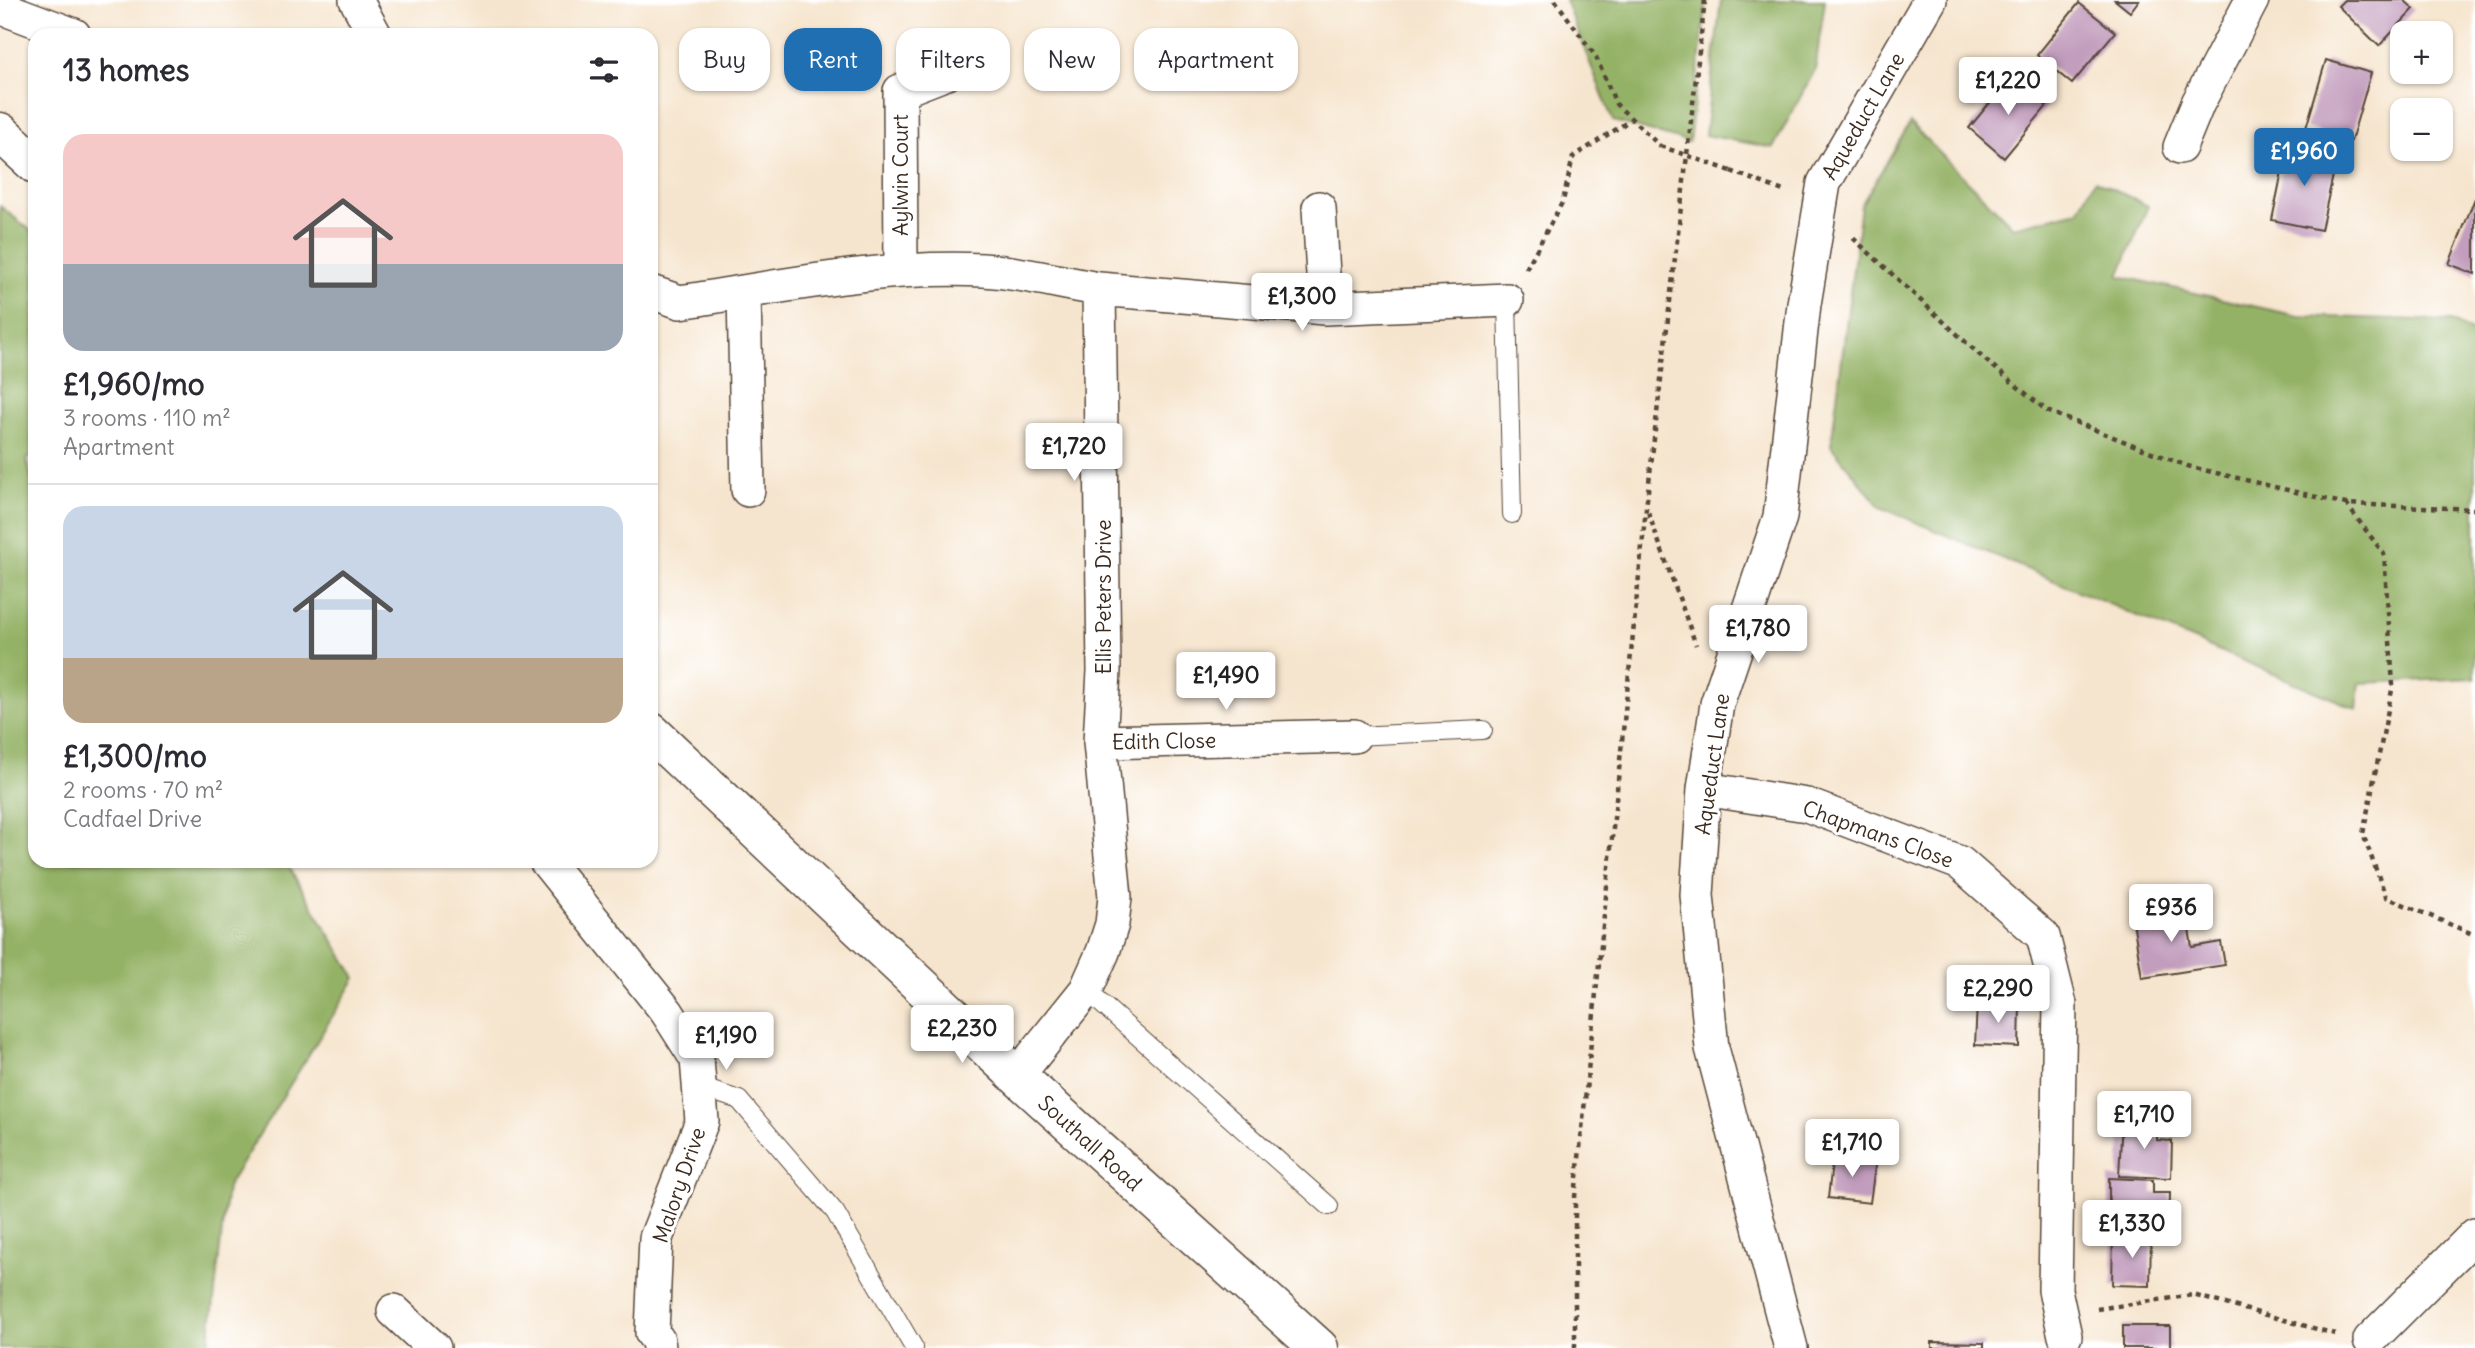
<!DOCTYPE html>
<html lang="en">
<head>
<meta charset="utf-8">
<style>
  body { margin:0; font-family:Delius,sans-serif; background:#f2f2f3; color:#2b2b33; height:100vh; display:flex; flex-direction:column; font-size:26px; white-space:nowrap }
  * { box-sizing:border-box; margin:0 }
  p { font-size:23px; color:#7c7c81 }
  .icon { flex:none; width:38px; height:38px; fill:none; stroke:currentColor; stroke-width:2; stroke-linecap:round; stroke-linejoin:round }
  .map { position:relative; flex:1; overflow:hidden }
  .details { position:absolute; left:28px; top:28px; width:630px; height:840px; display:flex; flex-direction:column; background:#fff; border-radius:21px; box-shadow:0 2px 5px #0004 }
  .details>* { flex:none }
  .guide { position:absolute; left:679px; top:28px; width:665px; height:63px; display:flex; gap:14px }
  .controls { position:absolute; left:2390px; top:21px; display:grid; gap:14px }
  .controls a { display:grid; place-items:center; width:63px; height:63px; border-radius:14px; background:#fff; box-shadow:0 2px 5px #0004; font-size:35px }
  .price { position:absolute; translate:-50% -60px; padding:0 16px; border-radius:7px; background:#fff; color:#222; font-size:23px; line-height:46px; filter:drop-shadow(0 2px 4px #0008) }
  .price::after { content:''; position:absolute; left:50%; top:42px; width:21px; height:16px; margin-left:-10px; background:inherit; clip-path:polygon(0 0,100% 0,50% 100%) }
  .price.selected { background:#1f6fb2; color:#fff }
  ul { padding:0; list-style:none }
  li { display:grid; align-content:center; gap:14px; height:371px; padding:0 35px }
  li+li { border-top:2px solid #e1e1e2 }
  li span { display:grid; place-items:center; height:217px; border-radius:21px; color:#555 }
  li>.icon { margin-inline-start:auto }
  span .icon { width:126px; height:126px; fill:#fffc; stroke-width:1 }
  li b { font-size:30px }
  h2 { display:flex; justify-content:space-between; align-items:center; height:84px; padding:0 35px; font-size:30px }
  .tag { padding:0 24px; border-radius:21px; background:#fff; box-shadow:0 2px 5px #0004; font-size:24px; line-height:63px }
  .tag.selected { background:#1f6fb2; color:#fff }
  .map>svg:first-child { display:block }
  .forest { fill:#94b266; stroke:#686e42; stroke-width:2 }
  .building { fill:#c29dbd }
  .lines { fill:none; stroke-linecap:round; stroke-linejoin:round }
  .service-casing { stroke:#574638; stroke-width:20 }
  .minor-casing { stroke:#574638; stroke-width:36 }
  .tertiary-casing { stroke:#574638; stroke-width:41 }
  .path { stroke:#574638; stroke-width:4.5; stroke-dasharray:5 5; stroke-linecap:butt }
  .service { stroke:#fff; stroke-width:18 }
  .minor { stroke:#fff; stroke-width:33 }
  .tertiary { stroke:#fff; stroke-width:38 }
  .path-bridge { stroke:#574638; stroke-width:4.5; stroke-dasharray:5 5; stroke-linecap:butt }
  .labels { text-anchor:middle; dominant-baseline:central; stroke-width:6; stroke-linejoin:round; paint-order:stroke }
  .street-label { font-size:21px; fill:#3b2a1e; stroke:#fff }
</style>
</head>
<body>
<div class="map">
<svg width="2475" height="1348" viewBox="0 0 2475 1348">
  <rect width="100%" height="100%" fill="#fff"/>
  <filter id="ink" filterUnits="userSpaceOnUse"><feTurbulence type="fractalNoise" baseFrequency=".0143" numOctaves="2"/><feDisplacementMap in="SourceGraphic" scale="14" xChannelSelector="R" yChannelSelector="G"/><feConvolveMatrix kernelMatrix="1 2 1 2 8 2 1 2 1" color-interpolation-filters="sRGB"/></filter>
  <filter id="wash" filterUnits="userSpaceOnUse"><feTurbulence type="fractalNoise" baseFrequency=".00686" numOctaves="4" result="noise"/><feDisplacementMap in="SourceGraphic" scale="28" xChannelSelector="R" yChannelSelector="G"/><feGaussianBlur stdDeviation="1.57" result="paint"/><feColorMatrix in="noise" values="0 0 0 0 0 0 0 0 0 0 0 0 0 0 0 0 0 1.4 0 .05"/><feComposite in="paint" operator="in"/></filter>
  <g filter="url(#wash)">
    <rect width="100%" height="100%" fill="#f6e5ce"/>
    <!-- forest -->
    <path class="forest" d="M1565,0H1707L1689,142L1613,121Z
      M1721,0H1825L1815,70L1773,148L1705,135Z
      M1910,123L2013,227L2078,211L2095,180L2148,206L2119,276L2298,316L2451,321L2475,334V678L2360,683L2357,709L1880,507L1831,446L1861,205Z
      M0,206L35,234V455L26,459L35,488V861H285L356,978L227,1187L209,1344L228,1348H0Z"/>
    <g id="blocks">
      <!-- building -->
      <path class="building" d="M2115,0H2139L2130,12Z
        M2344,0H2404L2414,9L2379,46L2338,6Z
        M2079,3L2115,32L2072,84L2037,55Z
        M2326,60L2371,73L2351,141L2306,128Z
        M2011,77L2047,106L2004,158L1969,128Z
        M2287,147L2337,157L2321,230L2272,220Z
        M2475,198V274L2449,264Z
        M2185,905L2192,947L2221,942L2225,965L2142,978L2132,914Z
        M1977,1003L2020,1005L2019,1047L1975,1045Z
        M2122,1119L2157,1121V1140L2172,1141L2171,1178L2119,1176Z
        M1833,1155L1876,1159L1870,1203L1828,1198Z
        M2109,1178L2153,1180V1193H2170L2169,1232L2109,1231Z
        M2113,1233L2151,1234L2150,1286L2112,1285Z
        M2123,1326H2170V1348H2123Z
        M1932,1342L1984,1343V1348H1932Z"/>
    </g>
  </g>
  <g filter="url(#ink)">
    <use href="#blocks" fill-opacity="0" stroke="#574638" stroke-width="2"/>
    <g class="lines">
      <!-- service casing -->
      <g class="service-casing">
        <path id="service" d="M1507,300L1512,514
          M1354,736L1483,730
          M1086,990L1329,1206
          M700,1087L739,1100L835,1212L914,1348"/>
      </g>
      <!-- minor casing -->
      <g class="minor-casing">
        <path id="minor" d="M356,0L375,35
          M0,1L5,9L74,35
          M2180,147L2198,103L2252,0
          M1319,208L1325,308
          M901,270L900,91L949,72
          M1099,289L1325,308L1507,300
          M651,292L680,302C780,287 880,265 983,270C1021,272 1061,283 1099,289L1104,671L1100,742L1115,897L1112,924L1103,952L1086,990L1017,1076
          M744,292L748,490
          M1100,742L1354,736
          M1704,789L1807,805L1960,863L2043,936L2060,1004L2055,1290L2065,1336
          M546,861L667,1012L697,1059L702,1121L656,1238L652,1333L658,1340L659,1348
          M394,1311L434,1348
          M2370,1340L2475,1235
          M1791,1348L1712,1048L1697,895L1704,789L1717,704L1780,517L1804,304L1824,183L1930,0"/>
      </g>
      <!-- tertiary casing -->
      <g class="tertiary-casing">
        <path id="tertiary" d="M0,132L35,164
          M651,732L1017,1076L1319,1348"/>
      </g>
      <!-- path -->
      <path class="path" d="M1555,0L1596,57L1616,104L1660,146
        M1731,171L1786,192
        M1853,238L1983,358L2047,411L2187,466L2346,504L2475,509
        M1526,269L1563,201L1573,157L1632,119
        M2346,504L2384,554L2393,685L2363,834L2386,897L2475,935
        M1648,512L1696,645
        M2097,1309L2193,1295L2335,1334
        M1575,1348V1197L1646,508L1705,0"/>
      <!-- service -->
      <use href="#service" class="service"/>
      <!-- minor -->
      <use href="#minor" class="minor"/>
      <!-- tertiary -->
      <use href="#tertiary" class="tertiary"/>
      <!-- path-bridge -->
      <path class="path-bridge" d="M1660,146L1731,171"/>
    </g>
  </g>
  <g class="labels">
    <!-- street labels -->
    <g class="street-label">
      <text transform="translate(1863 116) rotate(-60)">Aqueduct Lane</text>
      <text transform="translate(900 175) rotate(-90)">Aylwin Court</text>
      <text transform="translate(1103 597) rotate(-90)">Ellis Peters Drive</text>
      <text transform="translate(1164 741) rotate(-1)">Edith Close</text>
      <text transform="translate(1712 764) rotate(-82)">Aqueduct Lane</text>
      <text transform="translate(1878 834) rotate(20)">Chapmans Close</text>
      <text transform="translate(1090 1143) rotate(42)">Southall Road</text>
      <text transform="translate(679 1185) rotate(-71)">Malory Drive</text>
    </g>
  </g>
</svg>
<div class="controls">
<a>+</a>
<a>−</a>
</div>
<b class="price" style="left:2008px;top:117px">£1,220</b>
<b class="price selected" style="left:2304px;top:188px">£1,960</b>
<b class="price" style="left:1302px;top:333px">£1,300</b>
<b class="price" style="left:1074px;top:483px">£1,720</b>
<b class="price" style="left:1758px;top:665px">£1,780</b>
<b class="price" style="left:1226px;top:712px">£1,490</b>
<b class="price" style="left:2171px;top:944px">£936</b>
<b class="price" style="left:1998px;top:1025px">£2,290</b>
<b class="price" style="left:962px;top:1065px">£2,230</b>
<b class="price" style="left:726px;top:1072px">£1,190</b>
<b class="price" style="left:2144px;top:1151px">£1,710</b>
<b class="price" style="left:1852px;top:1179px">£1,710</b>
<b class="price" style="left:2132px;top:1260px">£1,330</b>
<div class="guide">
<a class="tag">Buy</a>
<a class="tag selected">Rent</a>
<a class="tag">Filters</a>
<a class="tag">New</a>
<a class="tag">Apartment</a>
</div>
<section class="details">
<h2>13 homes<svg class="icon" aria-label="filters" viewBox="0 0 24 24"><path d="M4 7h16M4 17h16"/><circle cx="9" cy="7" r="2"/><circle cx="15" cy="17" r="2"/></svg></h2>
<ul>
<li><span style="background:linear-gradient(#f6c9c9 60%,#9aa5b1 0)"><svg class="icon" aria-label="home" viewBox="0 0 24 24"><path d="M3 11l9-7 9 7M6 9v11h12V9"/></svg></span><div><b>£1,960/mo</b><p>3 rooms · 110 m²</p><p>Apartment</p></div></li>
<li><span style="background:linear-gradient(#c9d6e8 70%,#b9a48a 0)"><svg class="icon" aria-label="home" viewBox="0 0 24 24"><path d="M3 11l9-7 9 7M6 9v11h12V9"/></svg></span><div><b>£1,300/mo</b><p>2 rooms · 70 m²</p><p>Cadfael Drive</p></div></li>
</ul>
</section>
</div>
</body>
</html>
